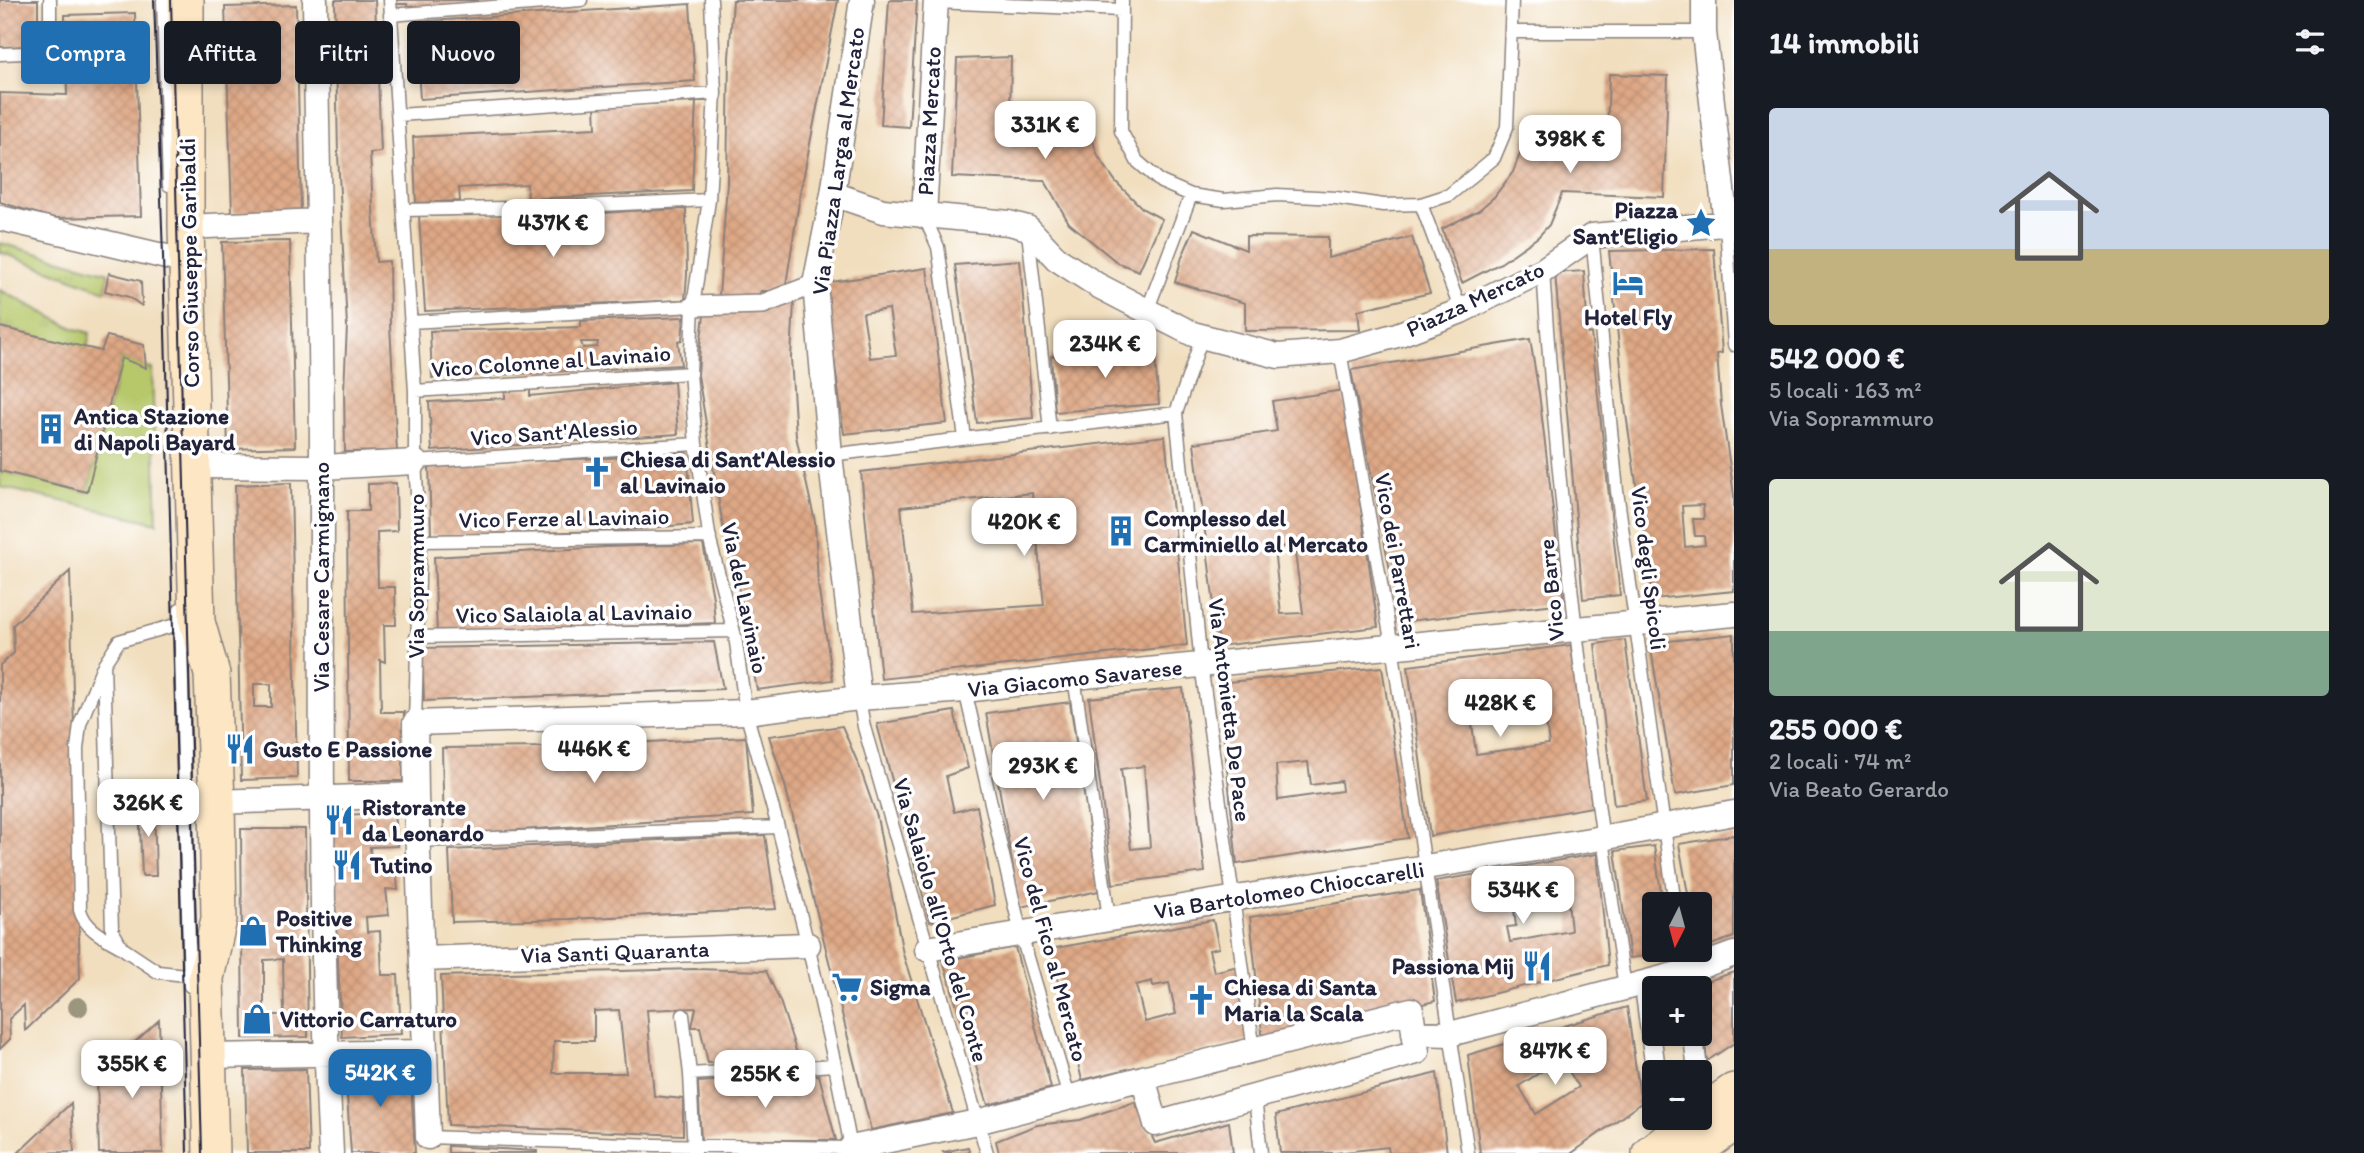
<!DOCTYPE html>
<html lang="it">
<head>
<meta charset="utf-8">
<style>
  body { margin:0; font-family:Itim,sans-serif; background:#20242c; color:#f1f3f6; height:100vh; display:flex; flex-direction:column; font-size:26px; white-space:nowrap }
  * { box-sizing:border-box; margin:0 }
  p { font-size:23px; color:#9ea1a6 }
  .icon { flex:none; width:38px; height:38px; fill:none; stroke:currentColor; stroke-width:2; stroke-linecap:round; stroke-linejoin:round }
  .map { position:relative; flex:1; overflow:hidden }
  .panel { display:flex; flex-direction:column; background:#171b24; width:630px }
  .panel>* { flex:none }
  .hud { position:absolute; left:21px; top:21px; width:665px; height:63px; display:flex; gap:14px }
  .needle { width:46px; rotate:186deg }
  .tools { position:absolute; left:1642px; top:892px; display:grid; gap:14px }
  .tools a { display:grid; place-items:center; width:70px; height:70px; border-radius:7px; background:#171b24; box-shadow:0 4px 10px #0003; font-size:35px }
  .price { position:absolute; translate:-50% -60px; padding:0 16px; border-radius:14px; background:#fff; color:#222; font-size:23px; line-height:46px; filter:drop-shadow(0 2px 4px #0008) }
  .price::after { content:''; position:absolute; left:50%; top:42px; width:21px; height:16px; margin-left:-10px; background:inherit; clip-path:polygon(0 0,100% 0,50% 100%) }
  .price.selected { background:#1f6fb2; color:#fff }
  ul { padding:0; list-style:none }
  li { display:grid; align-content:center; gap:14px; height:371px; padding:0 35px }
  li span { display:grid; place-items:center; height:217px; border-radius:7px; color:#555 }
  li>.icon { margin-inline-start:auto }
  span .icon { width:126px; height:126px; fill:#fffc; stroke-width:1 }
  li b { font-size:30px }
  h2 { display:flex; justify-content:space-between; align-items:center; height:84px; padding:0 35px; font-size:30px }
  .chip { padding:0 24px; border-radius:7px; background:#171b24; box-shadow:0 4px 10px #0003; font-size:24px; line-height:63px }
  .chip.selected { background:#1f6fb2; color:#fff }
  main { display:flex; flex:1; min-height:0 }
  .map>svg:first-child { display:block }
  .grass { fill:#b6c86b; stroke:#6c7553; stroke-width:2 }
  .park { fill:url(#park-tufts); stroke:#6c7553; stroke-width:2 }
  .building { fill:url(#building-cross-hatch); fill-rule:evenodd }
  .lines { fill:none; stroke-linecap:round; stroke-linejoin:round }
  .service-casing { stroke:#8a807c; stroke-width:15 }
  .pedestrian-casing { stroke:#8a807c; stroke-width:22 }
  .minor-casing { stroke:#8a807c; stroke-width:27 }
  .secondary-casing { stroke:#8a807c; stroke-width:38 }
  .service { stroke:#fff; stroke-width:12 }
  .pedestrian { stroke:#fff; stroke-width:19 }
  .minor { stroke:#fff; stroke-width:24 }
  .secondary { stroke:#fce6c4; stroke-width:35 }
  .tram { stroke:#22223b; stroke-width:2 }
  .tree { fill:#9c967f }
  .labels { text-anchor:middle; dominant-baseline:central; stroke-width:7; stroke-linejoin:round; paint-order:stroke }
  .street-label { font-size:23px; fill:#22223b; stroke:#fff }
  .poi-label { font-size:23px; font-weight:bold; fill:#22223b; stroke:#fff; text-anchor:start }
</style>
</head>
<body>
<main>
<div class="map">
<svg width="1734" height="1153" viewBox="0 0 1734 1153">
  <defs>
    <pattern id="park-tufts" width="24" height="20" patternUnits="userSpaceOnUse" patternTransform="scale(1.75)"><rect width="24" height="20" fill="#b6c86b"/><path d="M3 7l-1-3M5 7V3M7 7l1-3M15 17l-1-3M17 17v-4M19 17l1-3" fill="none" stroke="#9cac5e"/></pattern>
    <pattern id="building-cross-hatch" width="8" height="8" patternUnits="userSpaceOnUse" patternTransform="scale(1.75)"><rect width="8" height="8" fill="#dea885"/><path d="M0 0l8 8M0 8l8-8" fill="none" stroke="#be9074"/></pattern>
  </defs>
  <rect width="100%" height="100%" fill="#fff"/>
  <filter id="ink" filterUnits="userSpaceOnUse"><feTurbulence type="fractalNoise" baseFrequency=".0143" numOctaves="2"/><feDisplacementMap in="SourceGraphic" scale="14" xChannelSelector="R" yChannelSelector="G"/><feConvolveMatrix kernelMatrix="1 2 1 2 8 2 1 2 1" color-interpolation-filters="sRGB"/></filter>
  <filter id="wash" filterUnits="userSpaceOnUse"><feTurbulence type="fractalNoise" baseFrequency=".00686" numOctaves="4" result="noise"/><feDisplacementMap in="SourceGraphic" scale="28" xChannelSelector="R" yChannelSelector="G"/><feGaussianBlur stdDeviation="1.57" result="paint"/><feColorMatrix in="noise" values="0 0 0 0 0 0 0 0 0 0 0 0 0 0 0 0 0 1.4 0 .05"/><feComposite in="paint" operator="in"/></filter>
  <g filter="url(#wash)">
    <rect width="100%" height="100%" fill="#f1debe"/>
    <!-- grass -->
    <path class="grass" d="M121,358L152,369L157,523L0,487V471L87,492Z"/>
    <!-- park -->
    <path class="park" d="M0,243L109,273L105,291L0,252Z
      M0,290L73,328L90,333L87,349L0,327Z"/>
    <g id="blocks">
      <!-- building -->
      <path class="building" d="M0,0H38V46L0,47Z
        M335,0H375L381,152L370,153L376,262L389,261L390,325L397,451L345,452L344,390L347,326L338,155Z
        M396,0H478V2L408,9L407,4H396Z
        M733,0H838L800,195L785,291H761L757,299L719,296L727,183L729,58Z
        M889,0H917L909,127L881,125Z
        M690,4L695,81L420,99L415,22Z
        M296,5L301,210L232,213L225,7Z
        M135,13L141,216L52,218L0,202V93L67,95L65,15Z
        M1011,57L1010,119L1042,117L1086,121L1098,156L1116,182L1143,209L1162,219L1139,271L1118,263L1069,223L1045,181L952,177L957,59Z
        M1609,74L1668,76L1664,197L1562,193L1549,225L1538,237L1501,263L1462,283L1442,229L1479,210L1494,197L1513,172L1527,135L1607,136Z
        M696,102L692,191L528,199L527,184L459,188L460,201L416,203L413,137L596,128L595,106Z
        M686,209L687,275L685,300L425,311L419,216L502,214L583,215L629,211Z
        M1194,229L1246,250V236L1328,237V258L1412,237L1430,293L1358,310L1360,330L1245,331V303L1175,282L1182,257Z
        M290,241L295,447L228,449L222,242Z
        M1714,249L1722,353L1717,354L1721,405L1734,495V591L1653,599L1626,414L1609,251ZM1703,505L1704,519H1693L1695,536H1704L1705,545L1685,547L1682,506Z
        M1020,260L1033,418L977,423L955,265Z
        M927,268L947,423L844,434L824,283ZM889,309L896,355L870,358L863,313Z
        M1584,271L1588,334L1591,333L1620,595L1583,599L1555,273Z
        M109,273L141,281L142,306L129,297L105,291Z
        M794,302L791,358L796,436L815,522L818,585L833,680L757,690L741,598L725,539L698,375L700,346L704,315Z
        M684,317L682,340L678,341L681,365L432,378L430,331L581,327V321ZM581,342H598L597,347L583,348Z
        M0,327L101,351L107,336L144,345L146,368L121,358L87,492L0,471Z
        M1530,339L1539,393L1564,603L1400,622L1351,370Z
        M1154,347L1159,404L1055,412L1051,356Z
        M674,382L678,434L432,451L429,402L505,398V390L530,389V396Z
        M1344,390L1378,627L1219,646L1194,443L1277,431L1272,401ZM1294,545L1303,613L1281,614L1274,548Z
        M1165,436L1187,645L881,679L861,472ZM1032,493L1044,605L913,614L901,507Z
        M687,452L693,524L614,531L431,535L429,464L608,458Z
        M291,483L297,778L241,780L235,485ZM254,684H271V707H254Z
        M396,483L397,531L377,532L378,587H395L396,625H384L385,662L380,660L381,712H404L403,781H349L347,511H368V484Z
        M703,544L713,598L715,623L437,634L434,557L605,547Z
        M70,571L80,978L25,1031L24,1005L9,1019L10,1039L0,1049V665L14,653L13,625Z
        M1734,634V785L1675,795L1650,643Z
        M1625,640L1647,801L1614,805L1595,644Z
        M714,642L723,689L424,701L422,648Z
        M1571,645L1592,807L1430,836L1408,666ZM1544,707L1549,744L1476,754L1471,716Z
        M1382,667L1408,838L1237,864L1218,683ZM1308,762L1311,785L1341,781L1342,791L1278,800L1276,765Z
        M1183,688L1205,872L1113,884L1089,698ZM1144,766L1150,847L1131,849L1121,769Z
        M1070,702L1099,891L1020,907L986,713Z
        M954,711L968,768L946,776L954,812L977,806L995,905L930,922L877,724Z
        M842,726L860,768L877,817L903,954L953,1113L871,1130L785,785L769,736Z
        M746,737L753,815L444,835L442,748L552,747Z
        M154,802L156,876H142L139,803Z
        M394,812L397,846L370,847L371,868L396,867L398,890L386,889L389,915L366,917L367,932L380,931L382,975H398L401,1034L342,1037L330,816Z
        M241,829H305L308,1037L243,1038ZM283,959L284,1015H264V960Z
        M765,835L776,909L570,919L452,922L449,850Z
        M1734,835V937L1699,949V905H1690L1679,844Z
        M1654,846L1663,905H1654V950H1670V953L1630,958L1615,851Z
        M1597,854L1608,965L1456,1003L1436,881ZM1568,901L1571,931L1510,942L1507,927L1516,926L1514,909Z
        M1420,890L1435,1001L1263,1043L1250,917Z
        M1213,920L1219,948L1209,950L1214,972L1238,966L1248,1040L1082,1080L1050,949ZM1152,981L1153,986L1169,983L1176,1014L1145,1022L1136,985Z
        M1015,947L1051,1088L988,1105L943,961Z
        M694,969L766,971L780,1001L799,1060L708,1063L700,1027H692L696,1008L647,1010L654,1096L683,1099V1135L448,1125L441,976ZM619,1010L626,1073H553L554,1041H594V1011Z
        M1734,972V1043L1707,1061L1699,984Z
        M1627,1007L1641,1103L1572,1153H1480L1468,1055ZM1561,1059L1579,1087L1536,1114L1519,1086Z
        M159,1020L163,1153H99L97,1077Z
        M410,1064L415,1153H351L345,1068Z
        M306,1069L309,1153H247L245,1070Z
        M1437,1073L1447,1153H1389L1388,1147L1335,1153H1280L1276,1115Z
        M819,1075L836,1140H701L698,1082Z
        M1135,1102L1155,1143L1229,1122L1233,1153H999L996,1141L1037,1125L1080,1120Z
        M71,1103L74,1152L18,1153Z
        M448,1146L537,1151V1153H448Z
        M968,1147L970,1153H944L943,1152Z"/>
    </g>
  </g>
  <g filter="url(#ink)">
    <use href="#blocks" fill-opacity="0" stroke="#8a807c" stroke-width="2"/>
    <g class="lines">
      <!-- service casing -->
      <g class="service-casing">
        <path id="service" d="M163,0L169,185
          M390,0L415,391V462L420,541L415,723
          M711,0L715,93L709,200L693,306L690,373L696,444L710,541L735,636L746,712L778,827L808,945L835,1065L852,1153
          M1122,0L1121,131L1137,161L1161,182L1191,195L1224,200L1277,195L1336,198L1383,205L1421,204L1449,195L1494,158L1507,127L1512,0
          M936,2L1121,10
          M390,15L581,0
          M1512,32H1704
          M0,54L50,52V0
          M399,115L715,93
          M1421,204L1461,311
          M404,210L557,207L709,200
          M924,216L938,247L965,438
          M1726,224L1734,345
          M1028,232L1050,429
          M1592,236L1617,491L1675,905
          M1543,270C1558,510 1588,750 1625,987
          M1147,311L1191,195
          M410,322L693,306
          M1202,337L1176,413L1201,664L1254,1051
          M1340,351L1392,646L1468,1153
          M415,391L690,373
          M830,455L1176,413
          M415,462L696,444
          M420,541L710,537
          M180,609L190,986
          M186,622L119,641L104,664L112,930L122,948L158,972L195,976
          M416,637L733,631
          M102,668L80,724L77,749L80,910C85,929 105,938 121,947
          M1074,677L1109,918
          M965,690L1021,934L1069,1096
          M859,698L864,727L987,1153
          M418,841L778,827
          M1682,950L1685,972
          M683,1015L690,1074L835,1065
          M690,1074L694,1153
          M1255,1097L1261,1153
          M428,1137L656,1145L851,1148"/>
      </g>
      <!-- pedestrian casing -->
      <g class="pedestrian-casing">
        <path id="pedestrian" d="M693,306L763,304L815,284
          M1644,983L1656,1073
          M1693,1034L1698,1073"/>
      </g>
      <!-- minor casing -->
      <g class="minor-casing">
        <path id="minor" d="M315,0C317,156 322,313 322,469C322,697 319,925 331,1153
          M1704,0V32L1726,224
          M833,194L883,211L1009,223L1028,228L1057,259L1097,285L1147,311L1193,334L1278,356L1340,351L1397,335L1461,311L1543,270L1592,236L1734,223
          M924,216L936,0
          M0,218L188,262
          M186,227L319,221
          M193,466L322,467L415,462
          M859,698L830,455L815,284L833,194L862,0
          M217,802L416,795
          M927,949L1602,838L1734,813
          M422,959L808,945
          M1411,1010L1417,1052L1156,1124L1143,1078Z
          M1414,1033L1450,1034L1685,972L1734,954
          M208,1056L424,1052
          M428,1137L416,795L415,723L746,712L859,698L965,690L1074,677L1734,614
          M851,1148L977,1122L1143,1078"/>
      </g>
      <!-- secondary casing -->
      <g class="secondary-casing">
        <path id="secondary" d="M186,0V227L197,622L212,674L217,802L219,919L206,978L211,1153
          M1699,1115L1734,1091
          M1650,1153L1696,1118
          M1693,1153L1734,1123"/>
      </g>
      <!-- service -->
      <use href="#service" class="service"/>
      <!-- pedestrian -->
      <use href="#pedestrian" class="pedestrian"/>
      <!-- minor -->
      <use href="#minor" class="minor"/>
      <!-- secondary -->
      <use href="#secondary" class="secondary"/>
      <!-- tram -->
      <path class="tram" d="M154,0L163,256L187,1153
        M171,0L202,1153"/>
    </g>
    <!-- trees -->
    <circle class="tree" cx="78" cy="1007" r="10"/>
  </g>
  <!-- icons -->
  <defs>
    <g id="sight-bare" transform="scale(2.415)"><path d="M0-6L1.8-2.2L6-1.7L2.9 1.2L3.7 5.4L0 3.3L-3.7 5.4L-2.9 1.2L-6-1.7L-1.8-2.2Z" fill="#1f6fb2" stroke="#fff" stroke-width="2.5" paint-order="stroke"/></g>
    <g id="hotel-bare" transform="scale(2.415)"><path d="M-6-4.5h1.5V1H6V5H4.5V3h-9V5H-6ZM-4 0a1.8 1.8 0 1 1 3.6 0ZM.5 0V-2.5h3Q6-2.5 6 0Z" fill="#1f6fb2" stroke="#fff" stroke-width="2.5" paint-order="stroke"/></g>
    <g id="building-bare" transform="scale(2.415)"><path d="M-4-6H4V6H1V3H-1V6H-4ZM-2.5-4.3h1.7v1.8h-1.7ZM.8-4.3h1.7v1.8H.8ZM-2.5-1h1.7V.8h-1.7ZM.8-1h1.7V.8H.8Z" fill="#1f6fb2" stroke="#fff" stroke-width="2.5" paint-order="stroke"/></g>
    <g id="church-bare" transform="scale(2.415)"><path d="M-1.2-6h2.4v3.5h3.3v2.4h-3.3V6h-2.4V-.1h-3.3v-2.4h3.3Z" fill="#1f6fb2" stroke="#fff" stroke-width="2.5" paint-order="stroke"/></g>
    <g id="restaurant-bare" transform="scale(2.415)"><path d="M-5-6h1v4h1v-4h1v4h1v-4h1v5L-1.5 .5V6h-2V.5L-5-1ZM5-6V6H3V1.5H1.5Q1.5-4 5-6Z" fill="#1f6fb2" stroke="#fff" stroke-width="2.5" paint-order="stroke"/></g>
    <g id="shop-bare" transform="scale(2.415)"><path d="M-5-2.5h2.3a2.7 3.5 0 0 1 5.4 0H5L5.5 6h-11ZM-1.5-2.5h3a1.5 2.3 0 0 0-3 0Z" fill="#1f6fb2" stroke="#fff" stroke-width="2.5" paint-order="stroke"/></g>
    <g id="supermarket-bare" transform="scale(2.415)"><path d="M-6-5.5h2.5l.6 2H6L4.5 2H-2.5L-4.4-4H-6ZM-1.5 3.2a1.3 1.3 0 1 0 .1 0ZM3 3.2a1.3 1.3 0 1 0 .1 0Z" fill="#1f6fb2" stroke="#fff" stroke-width="2.5" paint-order="stroke"/></g>
  </defs>
  <g fill-rule="evenodd">
    <use href="#sight-bare" x="1701" y="223"/>
    <use href="#hotel-bare" x="1628" y="283"/>
    <use href="#building-bare" x="51" y="429"/>
    <use href="#church-bare" x="597" y="472"/>
    <use href="#building-bare" x="1121" y="531"/>
    <use href="#restaurant-bare" x="240" y="749"/>
    <use href="#restaurant-bare" x="339" y="820"/>
    <use href="#restaurant-bare" x="347" y="865"/>
    <use href="#shop-bare" x="253" y="931"/>
    <use href="#restaurant-bare" x="1537" y="966"/>
    <use href="#supermarket-bare" x="847" y="987"/>
    <use href="#church-bare" x="1201" y="1000"/>
    <use href="#shop-bare" x="257" y="1019"/>
  </g>
  <g class="labels">
    <!-- street labels -->
    <g class="street-label">
      <text transform="translate(929 121) rotate(-87)">Piazza Mercato</text>
      <text transform="translate(838 161) rotate(-82)">Via Piazza Larga al Mercato</text>
      <text transform="translate(189 263) rotate(-91)">Corso Giuseppe Garibaldi</text>
      <text transform="translate(1475 299) rotate(-25)">Piazza Mercato</text>
      <text transform="translate(551 361) rotate(-4)">Vico Colonne al Lavinaio</text>
      <text transform="translate(554 432) rotate(-4)">Vico Sant'Alessio</text>
      <text transform="translate(564 518) rotate(-1)">Vico Ferze al Lavinaio</text>
      <text transform="translate(1398 561) rotate(80)">Vico dei Parrettari</text>
      <text transform="translate(1649 568) rotate(83)">Vico degli Spicoli</text>
      <text transform="translate(416 576) rotate(-90)">Via Soprammuro</text>
      <text transform="translate(321 577) rotate(-90)">Via Cesare Carmignano</text>
      <text transform="translate(1551 590) rotate(-96)">Vico Barre</text>
      <text transform="translate(745 598) rotate(78)">Via del Lavinaio</text>
      <text transform="translate(574 613) rotate(-1)">Vico Salaiola al Lavinaio</text>
      <text transform="translate(1075 678) rotate(-6)">Via Giacomo Savarese</text>
      <text transform="translate(1230 710) rotate(83)">Via Antonietta De Pace</text>
      <text transform="translate(1289 890) rotate(-9)">Via Bartolomeo Chioccarelli</text>
      <text transform="translate(941 920) rotate(74)">Via Salaiolo all'Orto del Conte</text>
      <text transform="translate(1051 949) rotate(75)">Vico del Fico al Mercato</text>
      <text transform="translate(615 952) rotate(-2)">Via Santi Quaranta</text>
    </g>
    <!-- poi labels -->
    <g class="poi-label">
      <text x="1678" y="210" text-anchor="end">Piazza<tspan x="1678" dy="26">Sant'Eligio</tspan></text>
      <text x="1628" y="317" text-anchor="middle">Hotel Fly</text>
      <text x="74" y="416">Antica Stazione<tspan x="74" dy="26">di Napoli Bayard</tspan></text>
      <text x="620" y="459">Chiesa di Sant'Alessio<tspan x="620" dy="26">al Lavinaio</tspan></text>
      <text x="1144" y="518">Complesso del<tspan x="1144" dy="26">Carminiello al Mercato</tspan></text>
      <text x="263" y="749">Gusto E Passione</text>
      <text x="362" y="807">Ristorante<tspan x="362" dy="26">da Leonardo</tspan></text>
      <text x="370" y="865">Tutino</text>
      <text x="276" y="918">Positive<tspan x="276" dy="26">Thinking</tspan></text>
      <text x="1514" y="966" text-anchor="end">Passiona Mij</text>
      <text x="870" y="987">Sigma</text>
      <text x="1224" y="987">Chiesa di Santa<tspan x="1224" dy="26">Maria la Scala</tspan></text>
      <text x="280" y="1019">Vittorio Carraturo</text>
    </g>
  </g>
</svg>
<div class="tools">
<a><svg class="needle" viewBox="-14 -14 28 28"><path d="M0-13l5 13h-10z" fill="#e53935"/><path d="M0 13l5-13h-10z" fill="#9ea1a6"/></svg></a>
<a>+</a>
<a>−</a>
</div>
<b class="price" style="left:1045px;top:161px">331K €</b>
<b class="price" style="left:1570px;top:175px">398K €</b>
<b class="price" style="left:553px;top:259px">437K €</b>
<b class="price" style="left:1105px;top:380px">234K €</b>
<b class="price" style="left:1024px;top:558px">420K €</b>
<b class="price" style="left:1500px;top:739px">428K €</b>
<b class="price" style="left:594px;top:785px">446K €</b>
<b class="price" style="left:1043px;top:802px">293K €</b>
<b class="price" style="left:148px;top:839px">326K €</b>
<b class="price" style="left:1523px;top:926px">534K €</b>
<b class="price" style="left:1555px;top:1087px">847K €</b>
<b class="price" style="left:132px;top:1100px">355K €</b>
<b class="price selected" style="left:380px;top:1109px">542K €</b>
<b class="price" style="left:765px;top:1110px">255K €</b>
<div class="hud">
<a class="chip selected">Compra</a>
<a class="chip">Affitta</a>
<a class="chip">Filtri</a>
<a class="chip">Nuovo</a>
</div>
</div>
<section class="panel">
<h2>14 immobili<svg class="icon" aria-label="filters" viewBox="0 0 24 24"><path d="M4 7h16M4 17h16"/><circle cx="9" cy="7" r="2"/><circle cx="15" cy="17" r="2"/></svg></h2>
<ul>
<li><span style="background:linear-gradient(#c9d6e8 65%,#c2b280 0)"><svg class="icon" aria-label="home" viewBox="0 0 24 24"><path d="M3 11l9-7 9 7M6 9v11h12V9"/></svg></span><div><b>542 000 €</b><p>5 locali · 163 m²</p><p>Via Soprammuro</p></div></li>
<li><span style="background:linear-gradient(#dfe7d0 70%,#7fa58c 0)"><svg class="icon" aria-label="home" viewBox="0 0 24 24"><path d="M3 11l9-7 9 7M6 9v11h12V9"/></svg></span><div><b>255 000 €</b><p>2 locali · 74 m²</p><p>Via Beato Gerardo</p></div></li>
</ul>
</section>
</main>
</body>
</html>
